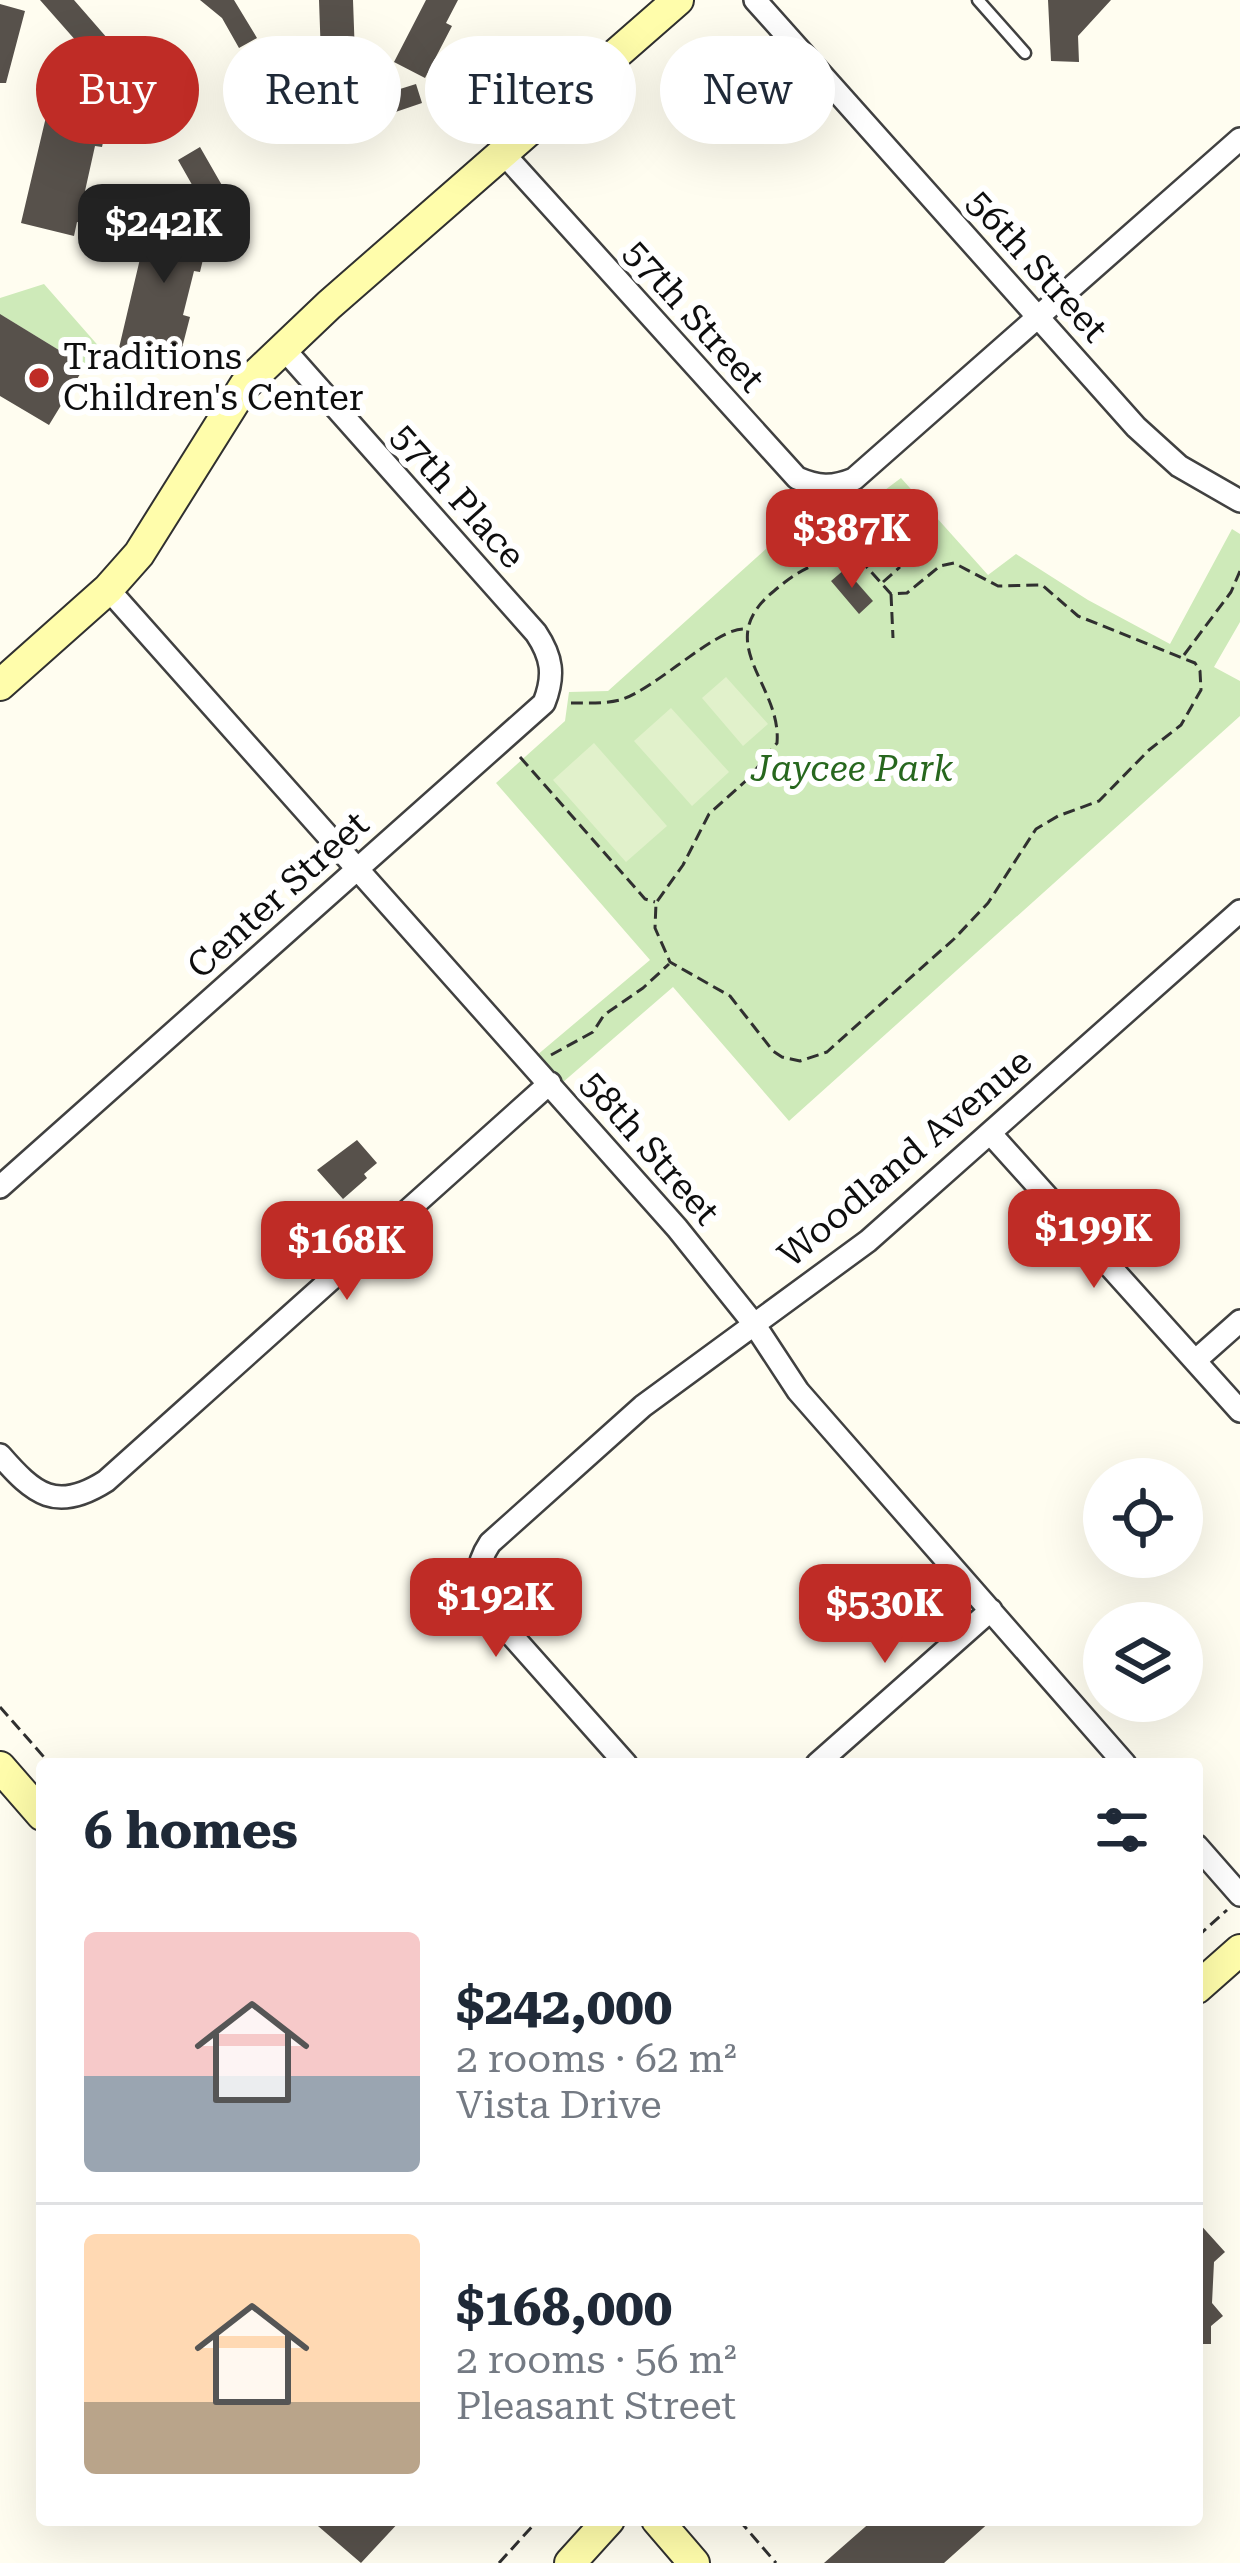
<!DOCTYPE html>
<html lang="en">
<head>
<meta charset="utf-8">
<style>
  body { margin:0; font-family:"Roboto Serif",serif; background:#f2f2f3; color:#1f2937; height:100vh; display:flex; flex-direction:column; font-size:45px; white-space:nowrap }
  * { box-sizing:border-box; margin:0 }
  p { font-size:39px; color:#747a83 }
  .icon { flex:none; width:66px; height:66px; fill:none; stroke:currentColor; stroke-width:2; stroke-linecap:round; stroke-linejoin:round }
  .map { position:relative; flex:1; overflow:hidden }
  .details { position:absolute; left:36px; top:1758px; width:1167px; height:768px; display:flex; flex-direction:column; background:#fff; border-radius:12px; box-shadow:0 12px 48px #0002 }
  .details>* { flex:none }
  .banner { position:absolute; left:36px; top:36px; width:1170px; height:108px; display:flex; gap:24px }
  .buttons { position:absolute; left:1083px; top:1458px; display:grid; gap:24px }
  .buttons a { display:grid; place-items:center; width:120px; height:120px; border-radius:50%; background:#fff; box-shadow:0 12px 48px #0002; font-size:60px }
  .price { position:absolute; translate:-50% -102px; padding:0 27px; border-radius:24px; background:#bf2c26; color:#fff; font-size:39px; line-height:78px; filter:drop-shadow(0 3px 6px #0008) }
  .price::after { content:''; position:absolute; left:50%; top:72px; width:36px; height:27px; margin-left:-18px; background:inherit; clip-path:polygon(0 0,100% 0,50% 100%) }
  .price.selected { background:#222; color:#fff }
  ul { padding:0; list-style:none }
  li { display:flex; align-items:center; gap:36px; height:300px; padding:0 48px }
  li+li { border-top:3px solid #e0e1e3 }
  li span { display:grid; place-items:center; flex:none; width:336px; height:240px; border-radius:12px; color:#555 }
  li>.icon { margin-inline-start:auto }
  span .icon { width:144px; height:144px; fill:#fffc; stroke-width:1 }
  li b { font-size:51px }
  h2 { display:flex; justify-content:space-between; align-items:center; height:144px; padding:0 48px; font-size:51px }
  .tag { padding:0 42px; border-radius:54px; background:#fff; box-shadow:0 12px 48px #0002; font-size:42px; line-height:108px }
  .tag.selected { background:#bf2c26; color:#fff }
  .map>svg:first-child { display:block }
  .green { fill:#ceeab9 }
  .pitch { fill:#e1f1cb }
  .building { fill:#57514b }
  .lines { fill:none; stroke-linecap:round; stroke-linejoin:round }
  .lane-casing { stroke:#414141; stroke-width:15 }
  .street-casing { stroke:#414141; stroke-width:26 }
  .secondary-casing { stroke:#303030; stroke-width:34 }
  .path { stroke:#303030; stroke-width:3; stroke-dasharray:12 6; stroke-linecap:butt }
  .lane { stroke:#fff; stroke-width:10 }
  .street { stroke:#fff; stroke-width:21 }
  .secondary { stroke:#fffdab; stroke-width:30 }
  .poi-dot { fill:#bf2c26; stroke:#fff; stroke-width:4.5 }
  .labels { text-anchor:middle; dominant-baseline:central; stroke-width:12; stroke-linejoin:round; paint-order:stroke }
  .street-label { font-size:36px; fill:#0e0e0e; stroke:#fff }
  .poi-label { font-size:36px; fill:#0e0e0e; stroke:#fff; text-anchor:start }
  .park-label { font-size:36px; font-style:italic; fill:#27671e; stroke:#fff }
</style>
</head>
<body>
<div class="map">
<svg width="1240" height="2563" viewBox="0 0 1240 2563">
  <rect width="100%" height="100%" fill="#fffdf0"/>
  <!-- green -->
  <path class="green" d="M44,284L102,350L85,366L3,316L0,319V298Z
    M901,478L988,575L1016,554L1088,600L1170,644L1232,529L1240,534V622L1214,667L1240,681V716L789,1121L673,987L555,1089L530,1061L650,960L496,783L565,721L569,692L608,691L806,513C850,520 867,503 901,478Z"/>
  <!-- pitch -->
  <path class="pitch" d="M726,677L768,724L743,746L702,698Z
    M671,708L729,772L692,806L634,741Z
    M594,743L667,826L626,862L553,780Z"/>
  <!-- building -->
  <path class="building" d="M40,0H74L148,85L129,101Z
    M200,0H234L257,38L239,48L222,18Z
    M319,0H353L355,56L321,57Z
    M426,0H458L446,23L452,26L425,78L394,62Z
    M1048,0H1111L1078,36L1079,62L1051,61Z
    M0,4L25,11L6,83H0Z
    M338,79L366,99L353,116L325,96Z
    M416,84L422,103L375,119L368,99Z
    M53,87L112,102L102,147L95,146L85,191L91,193L83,223L77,222L74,236L21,223Z
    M200,147L239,215L216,227L178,160Z
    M151,212L211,226L200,272L194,271L183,315L190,317L182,348L176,347L172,361L119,348Z
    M0,314L85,366L49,425L0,396Z
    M845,569L873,601L859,614L831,581Z
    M357,1140L377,1163L364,1174L367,1178L343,1199L317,1170Z
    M1197,2221L1225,2252L1214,2262L1212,2303L1223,2316L1211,2326V2344H1197Z
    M311,2520H401L361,2563Z
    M873,2520H992L944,2563H824Z"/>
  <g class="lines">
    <!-- lane casing -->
    <g class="lane-casing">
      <path id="lane" d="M978,0L1025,53"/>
    </g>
    <!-- street casing -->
    <g class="street-casing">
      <path id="street" d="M755,0L1136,427L1179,466L1240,501
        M503,153L797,478C818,487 832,488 854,479L1240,139
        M108,589L677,1228L754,1324L798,1391L1125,1764
        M990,1133L1240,1411
        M0,1187L544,703C555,675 552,657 536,633L283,348
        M1196,1360L1240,1321
        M0,1455C34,1494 56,1513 106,1481L550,1083
        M626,1764L490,1611C476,1587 474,1567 490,1543L643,1406L868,1241L1240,911
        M817,1764L991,1610
        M1197,1846L1240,1895"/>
    </g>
    <!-- secondary casing -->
    <g class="secondary-casing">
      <path id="secondary" d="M0,685L108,589L139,554L245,385L329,305L678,0
        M0,1767L42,1815
        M1197,1988L1240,1950
        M657,2520L694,2563
        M570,2563L609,2520"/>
    </g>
    <!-- path -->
    <path class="path" d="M840,558L864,564L891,594L907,593L940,566L954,563L998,586L1042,585L1078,616L1195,663L1200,671L1201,690L1181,725L1149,750L1099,801L1058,816L1036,829L988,903L954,939L837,1043L827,1052L800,1061L782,1057L773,1051L730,996L670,962L655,928L656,903L683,865L709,814L749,778L777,743C782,684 710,643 774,591C795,573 813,562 840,558Z
      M823,559L826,513
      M883,582L900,567
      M891,594L893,638
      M1184,655L1231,592L1240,571
      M571,703C587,703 604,704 620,700C656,689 717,627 745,629
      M520,757L645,899L655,902
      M551,1055L593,1032L604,1015L643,988L669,964
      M0,1707L50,1764
      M1197,1937L1227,1910
      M739,2520L776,2563
      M499,2563L538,2520"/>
    <!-- lane -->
    <use href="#lane" class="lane"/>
    <!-- street -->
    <use href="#street" class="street"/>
    <!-- secondary -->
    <use href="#secondary" class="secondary"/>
  </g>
  <!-- markers -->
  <circle class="poi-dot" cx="39" cy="378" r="12"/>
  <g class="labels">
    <!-- street labels -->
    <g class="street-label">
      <text transform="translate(1037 266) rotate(48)">56th Street</text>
      <text transform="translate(694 316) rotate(48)">57th Street</text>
      <text transform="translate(458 496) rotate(48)">57th Place</text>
      <text transform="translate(278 895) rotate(-42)">Center Street</text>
      <text transform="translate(650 1148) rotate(49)">58th Street</text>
      <text transform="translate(905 1158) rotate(-40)">Woodland Avenue</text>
    </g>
    <!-- poi labels -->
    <g class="poi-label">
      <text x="63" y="357">Traditions<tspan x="63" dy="41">Children's Center</tspan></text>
    </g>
    <!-- park labels -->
    <g class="park-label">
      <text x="852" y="769">Jaycee Park</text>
    </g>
  </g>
</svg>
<div class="buttons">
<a><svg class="icon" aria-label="locate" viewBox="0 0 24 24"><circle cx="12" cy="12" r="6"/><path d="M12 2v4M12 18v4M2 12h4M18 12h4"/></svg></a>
<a><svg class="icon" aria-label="layers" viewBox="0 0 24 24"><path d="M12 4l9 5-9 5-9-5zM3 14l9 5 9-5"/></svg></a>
</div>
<b class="price selected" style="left:164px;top:286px">$242K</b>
<b class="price" style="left:852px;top:591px">$387K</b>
<b class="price" style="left:1094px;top:1291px">$199K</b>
<b class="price" style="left:347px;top:1303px">$168K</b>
<b class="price" style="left:496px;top:1660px">$192K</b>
<b class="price" style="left:885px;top:1666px">$530K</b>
<div class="banner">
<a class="tag selected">Buy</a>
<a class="tag">Rent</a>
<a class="tag">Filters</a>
<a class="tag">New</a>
</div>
<section class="details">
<h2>6 homes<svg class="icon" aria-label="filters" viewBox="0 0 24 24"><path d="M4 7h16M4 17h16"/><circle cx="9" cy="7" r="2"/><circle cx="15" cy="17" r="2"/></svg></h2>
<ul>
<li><span style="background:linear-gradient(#f6c9c9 60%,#9aa5b1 0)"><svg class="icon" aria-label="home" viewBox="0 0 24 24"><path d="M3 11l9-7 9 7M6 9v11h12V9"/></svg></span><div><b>$242,000</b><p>2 rooms · 62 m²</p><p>Vista Drive</p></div></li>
<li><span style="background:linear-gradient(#ffd9b3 70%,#b9a48a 0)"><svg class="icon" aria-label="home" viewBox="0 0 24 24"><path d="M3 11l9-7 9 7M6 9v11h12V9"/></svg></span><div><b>$168,000</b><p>2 rooms · 56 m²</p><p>Pleasant Street</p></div></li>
</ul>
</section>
</div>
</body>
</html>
